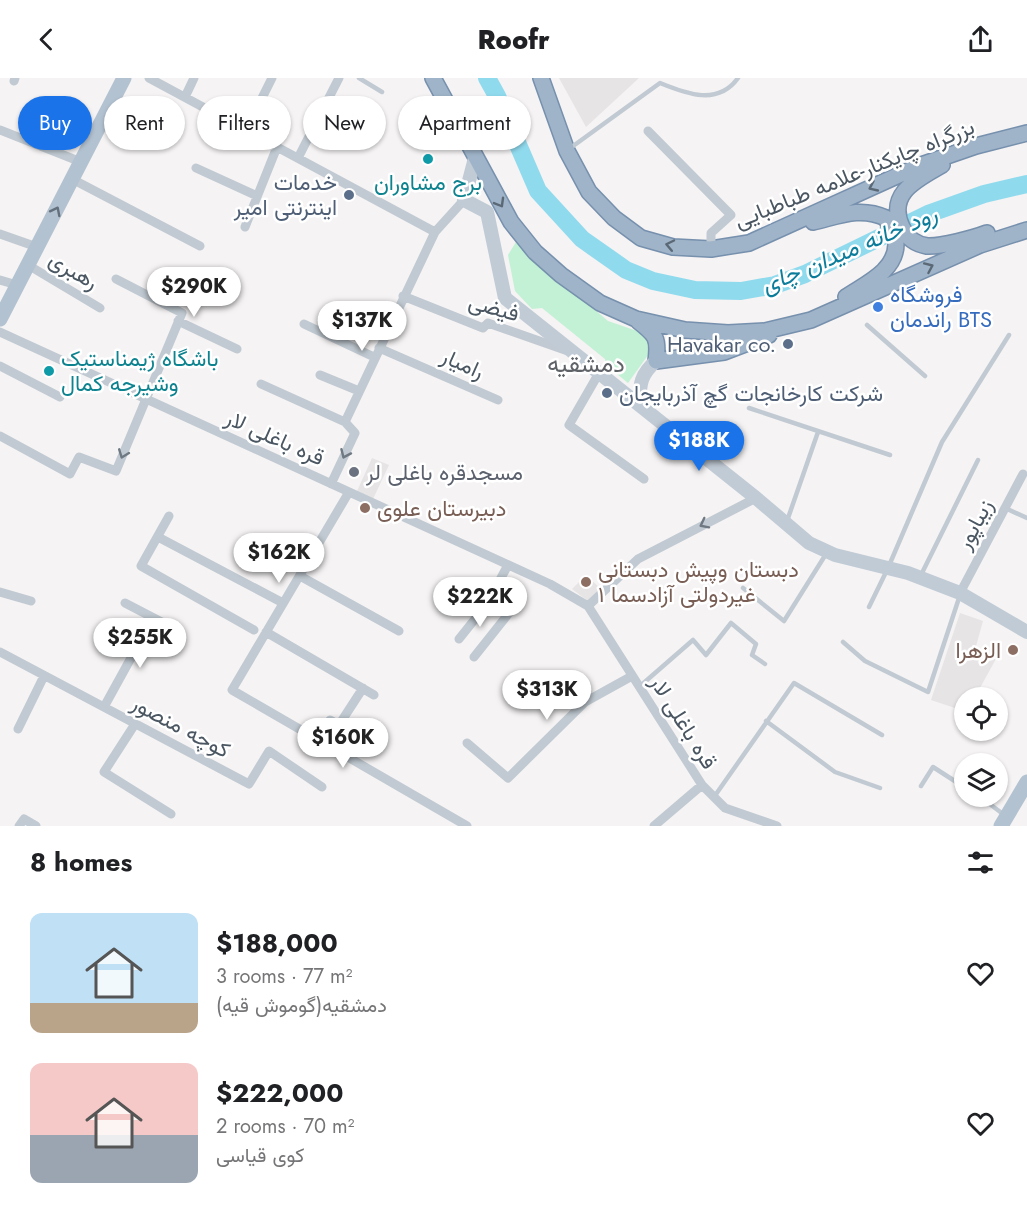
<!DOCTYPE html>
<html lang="en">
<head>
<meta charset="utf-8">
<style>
  body { margin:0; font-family:Jost,Vazirmatn,sans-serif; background:#f2f2f2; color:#202124; height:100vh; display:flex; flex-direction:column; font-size:22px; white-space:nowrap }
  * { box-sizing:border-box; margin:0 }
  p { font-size:20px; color:#757577 }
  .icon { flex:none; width:33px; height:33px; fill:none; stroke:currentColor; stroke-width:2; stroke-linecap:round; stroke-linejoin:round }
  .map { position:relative; height:748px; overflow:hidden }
  .sheet { display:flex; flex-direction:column; background:#fff; flex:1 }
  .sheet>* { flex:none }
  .guide { position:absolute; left:18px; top:18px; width:600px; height:54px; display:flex; gap:12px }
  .controls { position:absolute; left:954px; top:609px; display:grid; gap:12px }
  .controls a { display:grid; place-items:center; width:54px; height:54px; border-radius:50%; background:#fff; box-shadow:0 2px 4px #0004; font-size:30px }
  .price { position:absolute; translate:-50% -51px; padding:0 14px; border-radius:21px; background:#fff; color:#222; font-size:20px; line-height:39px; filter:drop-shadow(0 2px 3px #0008) }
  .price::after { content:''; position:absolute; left:50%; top:36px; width:18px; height:14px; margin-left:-9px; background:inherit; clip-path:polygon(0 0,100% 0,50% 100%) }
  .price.selected { background:#1a73e8; color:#fff }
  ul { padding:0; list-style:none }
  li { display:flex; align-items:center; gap:18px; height:150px; padding:0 30px }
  li span { display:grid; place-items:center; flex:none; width:168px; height:120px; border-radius:12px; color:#555 }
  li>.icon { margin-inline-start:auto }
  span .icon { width:72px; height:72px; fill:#fffc; stroke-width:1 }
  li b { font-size:26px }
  h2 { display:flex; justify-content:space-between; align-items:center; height:72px; padding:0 30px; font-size:26px }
  .pill { padding:0 21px; border-radius:27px; background:#fff; box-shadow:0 2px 4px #0004; font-size:21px; line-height:54px }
  .pill.selected { background:#1a73e8; color:#fff }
  header { display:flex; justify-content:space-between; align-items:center; height:78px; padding:0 30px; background:#fff; font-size:27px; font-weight:800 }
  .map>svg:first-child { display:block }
  .education { fill:#e6e4e5 }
  .green { fill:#c3f1d5 }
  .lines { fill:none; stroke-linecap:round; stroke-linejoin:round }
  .river { stroke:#90daee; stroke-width:18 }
  .trunk-casing { stroke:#7690ad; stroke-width:18 }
  .service { stroke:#c1cad2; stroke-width:4.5 }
  .minor { stroke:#c1cad2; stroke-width:9 }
  .secondary { stroke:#c1cbd6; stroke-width:14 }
  .primary { stroke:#b3c2d1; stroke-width:15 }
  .trunk { stroke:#9fb4c9; stroke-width:15 }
  .oneway { stroke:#5b6976 }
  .oneway2 { stroke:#64717d }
  .oneway3 { stroke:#6e7983 }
  .culture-dot { fill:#0f9aa8; stroke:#fff; stroke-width:2 }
  .service-dot { fill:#5c6f8a; stroke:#fff; stroke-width:2 }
  .shop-dot { fill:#3f7fe0; stroke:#fff; stroke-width:2 }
  .worship-dot { fill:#6b7280; stroke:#fff; stroke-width:2 }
  .education-dot { fill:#8d6e63; stroke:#fff; stroke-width:2 }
  .labels { text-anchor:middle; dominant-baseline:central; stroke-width:5; stroke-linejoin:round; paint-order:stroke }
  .street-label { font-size:22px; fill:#4a5661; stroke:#fff }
  .service-label { font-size:22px; fill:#4e5e75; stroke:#fff; text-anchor:end }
  .culture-label { font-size:22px; fill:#0d838f; stroke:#fff }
  .shop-label { font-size:22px; fill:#366cbe; stroke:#fff; text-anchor:start }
  .worship-label { font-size:22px; fill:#5b616d; stroke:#fff; text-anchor:start }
  .education-label { font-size:22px; fill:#785e54; stroke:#fff; text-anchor:start }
  .water-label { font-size:24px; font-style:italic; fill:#0c7c9b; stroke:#fff }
  .neighbourhood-label { font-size:24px; fill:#5f6368; stroke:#fff }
</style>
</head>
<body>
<header><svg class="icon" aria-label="back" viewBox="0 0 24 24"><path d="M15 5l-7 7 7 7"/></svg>Roofr<svg class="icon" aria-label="share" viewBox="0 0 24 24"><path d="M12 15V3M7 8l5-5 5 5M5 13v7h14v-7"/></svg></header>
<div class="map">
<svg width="1027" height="748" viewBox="0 0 1027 748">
  <rect width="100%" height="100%" fill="#f5f3f3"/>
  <!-- education -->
  <path class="education" d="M559,0H639L586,49Z
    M372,380L389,387L373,421L357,413Z
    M586,497L601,511L588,523L572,511Z
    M960,535L983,543L976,568L997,579L975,619L964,620V633L931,622Z"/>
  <!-- green -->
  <path class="green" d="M516,164L608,243L646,256L651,273L628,305L606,287L605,281L542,230L532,231L515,213L508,177Z"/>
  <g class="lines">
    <!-- river -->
    <path class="river" d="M487,0L497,18L538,113L582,161L626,192L653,203L695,212L741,213L775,207L805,196L928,136L984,116L1027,106"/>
    <!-- trunk casing -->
    <g class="trunk-casing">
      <path id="trunk" d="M433,0L511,144L535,174L561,197L600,225L636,241L685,252L728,255L765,253L811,242L980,167L1027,152
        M541,0L567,73L589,114L614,140L641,160L673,169L711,171L749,165L921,87L976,68L1027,55
        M942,87C918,101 886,115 902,149C907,160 915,166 927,168C940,169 974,160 987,155
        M813,144C839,138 860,128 886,140C889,148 896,158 896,166C896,193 865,206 846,219
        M638,243C656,257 659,260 656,283L724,274L769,257"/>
    </g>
    <!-- service -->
    <path class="service" d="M359,0L382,14
      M569,71L660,5C687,16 718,28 738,0
      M867,247L925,298
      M749,330L890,377
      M1005,430L1027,440
      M787,443L818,354
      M921,497L978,382
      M743,510L784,543L826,476
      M869,529L888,490L942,364L1009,257
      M843,564L865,583L928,614L960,517
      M639,609L693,562L706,577L731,545L756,566L752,577L765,586
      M766,643L835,694L880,710
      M921,708L933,689L964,709
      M979,718L1003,736
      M714,719L794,605L882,657"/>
    <!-- minor -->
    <path class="minor" d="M149,0L435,154
      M14,3L15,0
      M185,19L194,0
      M0,52L81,84
      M246,52L272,0
      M648,53L731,137L711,155V171
      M298,80L339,0
      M196,90L257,118
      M72,101L200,168
      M245,149L277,69
      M0,156L37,169
      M28,187L100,230
      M0,202L17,207
      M403,218L483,250L488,245L565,272
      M178,243L237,271
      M304,246L374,279
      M0,254L550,506L588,528L702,707L725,730L777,748
      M379,270L498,322
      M0,288L60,319
      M599,295L569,347L644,401
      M320,297L359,313
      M261,306L345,344
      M0,358L70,396L79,379L116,393L182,235L116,201
      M331,406L355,355L345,344L435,154L464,122
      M349,414L232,612L467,748
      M169,438L141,488L254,552
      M158,459L283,525
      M300,498L399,553
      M0,514L31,523
      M960,515L1023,396
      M125,525L175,551
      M588,528L638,481L756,420
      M266,554L374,617
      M459,561L487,526L508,487
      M0,574L249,706L269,673L322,709
      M474,579L509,535L490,521
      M104,629L153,540
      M330,642L339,647L363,610
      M135,646L104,694L171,736
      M18,651L44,598
      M467,665L508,700L585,624L632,598
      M19,748L24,741L36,748
      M654,748L702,707"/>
    <!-- secondary -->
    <path class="secondary" d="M475,80L464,122L487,134L505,220L756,420L809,465L835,477L908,495L960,515L1027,554
      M639,326C640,306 640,297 656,283"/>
    <!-- primary -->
    <path class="primary" d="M0,241L124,0
      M1001,748L1027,704"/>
    <!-- trunk -->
    <use href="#trunk" class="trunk"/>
  </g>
  <!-- one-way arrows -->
  <defs><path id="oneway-chevron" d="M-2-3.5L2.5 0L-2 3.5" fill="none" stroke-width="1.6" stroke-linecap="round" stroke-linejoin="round" transform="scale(1.5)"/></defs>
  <g class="oneway">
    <use href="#oneway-chevron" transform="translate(873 109) rotate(155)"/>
    <use href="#oneway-chevron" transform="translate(500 125) rotate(60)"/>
    <use href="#oneway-chevron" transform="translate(670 167) rotate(-168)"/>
    <use href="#oneway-chevron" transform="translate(929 189) rotate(-24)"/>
  </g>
  <use class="oneway2" href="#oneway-chevron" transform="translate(56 133) rotate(-63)"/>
  <g class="oneway3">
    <use href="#oneway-chevron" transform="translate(123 376) rotate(111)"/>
    <use href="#oneway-chevron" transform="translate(345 376) rotate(114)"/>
    <use href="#oneway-chevron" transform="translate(704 446) rotate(153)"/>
  </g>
  <!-- markers -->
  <g class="culture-dot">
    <circle cx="428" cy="81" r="6"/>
    <circle cx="49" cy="293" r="6"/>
  </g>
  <g class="service-dot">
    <circle cx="349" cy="117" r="6"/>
    <circle cx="788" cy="266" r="6"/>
    <circle cx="607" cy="315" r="6"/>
  </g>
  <circle class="shop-dot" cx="878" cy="229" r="6"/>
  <circle class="worship-dot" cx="354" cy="394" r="6"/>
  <g class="education-dot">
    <circle cx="365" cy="430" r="6"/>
    <circle cx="586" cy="504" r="6"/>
    <circle cx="1013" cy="572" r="6"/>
  </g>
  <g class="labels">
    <!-- street labels -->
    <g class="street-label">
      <text transform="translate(854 95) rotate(-22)">بزرگراه چایکنار-علامه طباطبایی</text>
      <text transform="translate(74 192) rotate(31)">رهبری</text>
      <text transform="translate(494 229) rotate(15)">فیضی</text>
      <text transform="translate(463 285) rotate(24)">رامیار</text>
      <text transform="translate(275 359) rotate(24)">قره باغلی لار</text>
      <text transform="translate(974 446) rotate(-62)">زیباپور</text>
      <text transform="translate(684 644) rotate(58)">قره باغلی لار</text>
      <text transform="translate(181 648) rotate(28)">کوچه منصور</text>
    </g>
    <!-- service labels -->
    <g class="service-label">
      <text x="337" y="104">خدمات<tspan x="337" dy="25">اینترنتی امیر</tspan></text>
      <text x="776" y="266">Havakar co.</text>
      <text x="619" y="315" text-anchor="start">شرکت کارخانجات گچ آذربایجان</text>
    </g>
    <!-- culture labels -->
    <g class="culture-label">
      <text x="428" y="104">برج مشاوران</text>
      <text x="61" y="280" text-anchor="start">باشگاه ژیمناستیک<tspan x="61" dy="25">وشیرجه کمال</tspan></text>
    </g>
    <!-- shop labels -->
    <g class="shop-label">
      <text x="890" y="216">فروشگاه<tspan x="890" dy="25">راندمان BTS</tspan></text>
    </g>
    <!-- worship labels -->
    <g class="worship-label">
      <text x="366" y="394">مسجدقره باغلی لر</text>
    </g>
    <!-- education labels -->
    <g class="education-label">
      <text x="377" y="430">دبیرستان علوی</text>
      <text x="598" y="491">دبستان وپیش دبستانی<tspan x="598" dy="25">غیردولتی آزادسما ۱</tspan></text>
      <text x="1001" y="572" text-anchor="end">الزهرا</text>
    </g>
    <!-- water labels -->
    <g class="water-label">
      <text transform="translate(849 171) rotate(-23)">رود خانه میدان چای</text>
    </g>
    <!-- neighbourhood labels -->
    <g class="neighbourhood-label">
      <text x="586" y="285">دمشقیه</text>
    </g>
  </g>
</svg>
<div class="controls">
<a><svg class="icon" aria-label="locate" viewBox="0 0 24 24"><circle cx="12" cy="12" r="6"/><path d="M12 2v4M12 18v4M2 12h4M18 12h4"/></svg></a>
<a><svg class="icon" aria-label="layers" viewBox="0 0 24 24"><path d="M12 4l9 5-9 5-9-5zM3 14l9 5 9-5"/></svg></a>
</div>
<b class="price" style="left:194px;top:240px">$290K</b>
<b class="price" style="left:362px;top:274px">$137K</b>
<b class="price selected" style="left:699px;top:394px">$188K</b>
<b class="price" style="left:279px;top:506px">$162K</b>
<b class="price" style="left:480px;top:550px">$222K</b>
<b class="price" style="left:140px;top:591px">$255K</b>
<b class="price" style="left:547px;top:643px">$313K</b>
<b class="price" style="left:343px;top:691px">$160K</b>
<div class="guide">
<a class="pill selected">Buy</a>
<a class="pill">Rent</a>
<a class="pill">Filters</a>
<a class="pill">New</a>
<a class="pill">Apartment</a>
</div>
</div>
<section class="sheet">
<h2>8 homes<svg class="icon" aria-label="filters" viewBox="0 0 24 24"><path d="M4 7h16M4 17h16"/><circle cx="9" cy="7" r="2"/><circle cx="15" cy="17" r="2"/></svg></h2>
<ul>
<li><span style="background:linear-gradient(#bfe0f5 75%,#b9a48a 0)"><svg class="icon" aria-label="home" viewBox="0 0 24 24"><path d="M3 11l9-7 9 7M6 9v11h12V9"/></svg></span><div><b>$188,000</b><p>3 rooms · 77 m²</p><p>دمشقیه(گوموش قیه)</p></div><svg class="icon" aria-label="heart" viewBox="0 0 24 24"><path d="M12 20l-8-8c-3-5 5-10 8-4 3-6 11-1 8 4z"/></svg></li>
<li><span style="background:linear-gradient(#f6c9c9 60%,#9aa5b1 0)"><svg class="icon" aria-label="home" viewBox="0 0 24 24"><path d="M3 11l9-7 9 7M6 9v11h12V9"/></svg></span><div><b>$222,000</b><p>2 rooms · 70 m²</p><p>کوی قیاسی</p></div><svg class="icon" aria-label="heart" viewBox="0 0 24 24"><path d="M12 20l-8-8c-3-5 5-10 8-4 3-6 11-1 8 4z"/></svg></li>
</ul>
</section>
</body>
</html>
